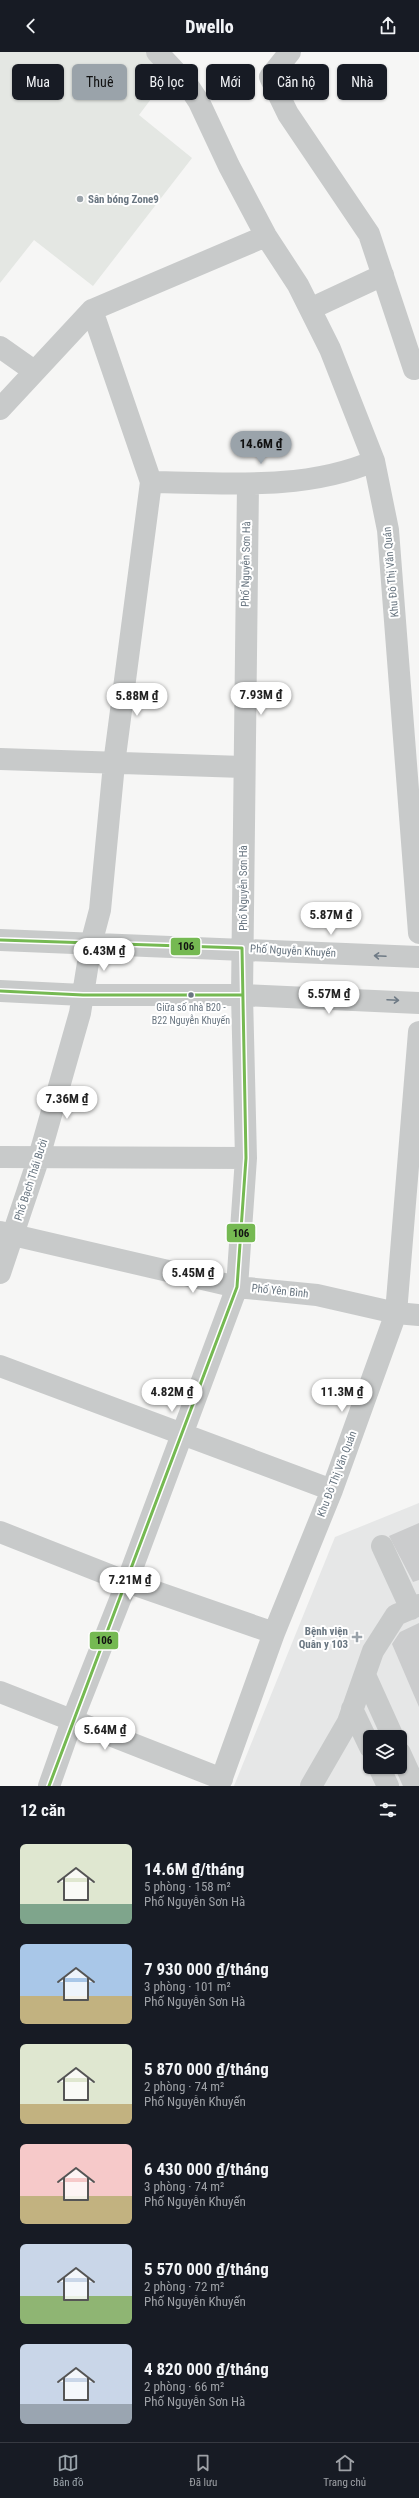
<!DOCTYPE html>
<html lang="vi">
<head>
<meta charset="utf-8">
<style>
  body { margin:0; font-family:"Roboto Condensed",sans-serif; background:#20242c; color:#f1f3f6; height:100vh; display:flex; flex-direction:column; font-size:15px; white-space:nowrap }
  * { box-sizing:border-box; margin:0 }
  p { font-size:13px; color:#9ea1a6 }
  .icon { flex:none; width:22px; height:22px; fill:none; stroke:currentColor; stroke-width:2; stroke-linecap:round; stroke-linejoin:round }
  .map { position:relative; height:1734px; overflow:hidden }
  .details { display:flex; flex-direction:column; background:#171b24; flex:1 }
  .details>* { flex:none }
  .top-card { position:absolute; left:12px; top:12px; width:395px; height:36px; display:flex; gap:8px }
  .controls { position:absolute; left:363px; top:1678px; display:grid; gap:8px }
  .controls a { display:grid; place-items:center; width:44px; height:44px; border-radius:6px; background:#171b24; box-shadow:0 1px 3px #0004; font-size:20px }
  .price { position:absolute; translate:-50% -34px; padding:0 9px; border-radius:14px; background:#fff; color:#222; font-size:13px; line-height:26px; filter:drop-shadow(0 1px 2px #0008) }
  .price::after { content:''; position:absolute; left:50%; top:24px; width:12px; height:9px; margin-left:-6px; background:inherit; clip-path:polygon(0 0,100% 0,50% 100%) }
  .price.current { background:#9aa3aa; color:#111 }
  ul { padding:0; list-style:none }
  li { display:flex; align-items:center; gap:12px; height:100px; padding:0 20px }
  li span { display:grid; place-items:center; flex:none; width:112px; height:80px; border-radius:6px; color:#555 }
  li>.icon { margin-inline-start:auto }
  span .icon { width:48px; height:48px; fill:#fffc; stroke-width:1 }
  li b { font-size:17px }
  h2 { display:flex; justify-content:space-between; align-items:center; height:48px; padding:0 20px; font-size:17px }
  .chip { padding:0 14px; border-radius:6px; background:#171b24; box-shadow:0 1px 3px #0004; font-size:14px; line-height:36px }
  .chip.current { background:#9aa3aa; color:#111 }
  header { display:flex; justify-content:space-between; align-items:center; height:52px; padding:0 20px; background:#171b24; font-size:18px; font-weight:800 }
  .dock { display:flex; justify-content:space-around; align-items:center; height:56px; border-top:1px solid #363941; background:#171b24; font-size:11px; color:#9ea1a6 }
  .dock a { display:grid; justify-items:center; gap:2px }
  .dock .current { color:#9aa3aa }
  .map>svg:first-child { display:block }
  .built { fill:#e6e7e7; fill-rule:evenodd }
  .green { fill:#e4e7e3 }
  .building { fill:#cbcccd }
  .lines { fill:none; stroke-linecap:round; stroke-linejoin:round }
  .minor { stroke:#c8caca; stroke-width:22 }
  .bus-1-casing { stroke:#fff; stroke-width:6 }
  .bus-1 { stroke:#75b952; stroke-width:3 }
  .oneway { stroke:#6e7a85 }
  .poi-dot { fill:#9aa3aa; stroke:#fff; stroke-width:1.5 }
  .bus-dot { fill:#697681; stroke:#fff; stroke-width:1.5 }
  .labels { text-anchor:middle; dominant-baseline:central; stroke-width:4; stroke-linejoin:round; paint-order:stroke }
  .bus-label { font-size:10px; fill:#697681; stroke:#fff }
  .poi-label { font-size:11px; font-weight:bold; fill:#697681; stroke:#fff; text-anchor:start }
  .street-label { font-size:11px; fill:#697681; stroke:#fff }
  .line-badge { stroke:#fff; stroke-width:1.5 }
  .pale-badge-label { font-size:11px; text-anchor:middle; font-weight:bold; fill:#111 }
</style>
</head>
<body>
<header><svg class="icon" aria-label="back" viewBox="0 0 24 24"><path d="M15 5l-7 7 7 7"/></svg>Dwello<svg class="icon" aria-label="share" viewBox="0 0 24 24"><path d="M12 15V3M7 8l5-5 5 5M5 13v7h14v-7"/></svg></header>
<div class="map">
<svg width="419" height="1734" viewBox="0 0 419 1734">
  <rect width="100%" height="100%" fill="#f6f6f5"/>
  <!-- built -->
  <path class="built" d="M419,1451V1734H234L335,1485ZM370,1685H400V1715H370Z"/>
  <!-- green -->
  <path class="green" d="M0,0H147L172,19L139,63L192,106L93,234L34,188L0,231Z"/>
  <!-- building -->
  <path class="building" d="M419,1471V1528L413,1530L389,1484Z
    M419,1571V1655L392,1592L400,1580Z"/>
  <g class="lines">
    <!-- minor -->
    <path class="minor" d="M157,0L187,32L199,50L229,114L266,184L298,233L330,297L374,409L388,478L419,881
      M290,0L270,25L288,62L369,182L414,317L419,315
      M310,257L383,223
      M0,295L34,319
      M0,357L92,258L266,184
      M151,430C224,431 305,439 374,409
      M0,707L243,715
      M0,888L419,905
      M0,939L83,943H242L419,951
      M0,1105L246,1106
      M0,1180L237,1235L317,1243L396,1261L419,1263
      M0,1221L39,1105L80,961L91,892L100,858L114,712L151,430L92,258
      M0,1314L332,1438
      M0,1480L127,1530L274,1581
      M382,1494L411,1557
      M365,1623L393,1685
      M0,1640L222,1727
      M352,1657L370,1695
      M400,1701L415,1734
      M379,1715L388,1734
      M49,1734L72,1669L127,1530L237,1235L246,1106L242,943L248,432
      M219,1734L274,1581L332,1438L396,1261L419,980
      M311,1734L348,1670L373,1599L396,1563L419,1553"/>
    <!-- bus-1 casing -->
    <g class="bus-1-casing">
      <path id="bus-1" d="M0,888L242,896L246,1106L237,1235L49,1734
        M0,939L83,943H242"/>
    </g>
    <!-- bus-1 -->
    <use href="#bus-1" class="bus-1"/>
  </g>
  <!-- one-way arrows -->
  <defs><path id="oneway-shaft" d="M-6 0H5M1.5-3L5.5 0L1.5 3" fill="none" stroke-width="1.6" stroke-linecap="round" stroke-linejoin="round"/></defs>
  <g class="oneway">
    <use href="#oneway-shaft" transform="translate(380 904) rotate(-177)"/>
    <use href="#oneway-shaft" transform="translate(393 948) rotate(3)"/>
  </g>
  <!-- markers -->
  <g class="poi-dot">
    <circle cx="80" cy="147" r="4"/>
    <path d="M355 1579h4v4h4v4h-4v4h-4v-4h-4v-4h4z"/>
  </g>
  <circle class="bus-dot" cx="191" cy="943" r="3.5"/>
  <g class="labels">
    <!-- bus labels -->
    <g class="bus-label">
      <text x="191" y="955">Giữa số nhà B20 -<tspan x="191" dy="13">B22 Nguyễn Khuyến</tspan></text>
    </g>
    <!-- poi labels -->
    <g class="poi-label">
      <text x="88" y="147">Sân bóng Zone9</text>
      <text x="348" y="1579" text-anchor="end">Bệnh viện<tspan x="348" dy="13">Quân y 103</tspan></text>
    </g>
    <!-- street labels -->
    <g class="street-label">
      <text transform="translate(246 512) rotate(-89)">Phố Nguyễn Sơn Hà</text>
      <text transform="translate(391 520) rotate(-95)">Khu Đô Thị Văn Quán</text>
      <text transform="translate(243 836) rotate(-90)">Phố Nguyễn Sơn Hà</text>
      <text transform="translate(293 899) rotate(3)">Phố Nguyễn Khuyến</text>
      <text transform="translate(31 1128) rotate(-72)">Phố Bạch Thái Bưởi</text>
      <text transform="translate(280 1239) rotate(6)">Phố Yên Bình</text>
      <text transform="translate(337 1422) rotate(-69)">Khu Đô Thị Văn Quán</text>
    </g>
  </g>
  <g class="line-badge">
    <rect x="170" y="885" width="31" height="19" rx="4" fill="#75b952"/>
    <rect x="226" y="1171" width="30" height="20" rx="4" fill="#75b952"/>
    <rect x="89" y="1579" width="30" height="19" rx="4" fill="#75b952"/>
  </g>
  <g class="pale-badge-label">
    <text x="186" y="898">106</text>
    <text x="241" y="1185">106</text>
    <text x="104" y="1592">106</text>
  </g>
</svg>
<div class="controls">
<a><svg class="icon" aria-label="layers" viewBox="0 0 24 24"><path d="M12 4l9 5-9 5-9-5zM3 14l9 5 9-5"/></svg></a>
</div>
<b class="price current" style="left:261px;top:413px">14.6M ₫</b>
<b class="price" style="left:261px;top:664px">7.93M ₫</b>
<b class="price" style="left:137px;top:665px">5.88M ₫</b>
<b class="price" style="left:331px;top:884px">5.87M ₫</b>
<b class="price" style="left:104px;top:920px">6.43M ₫</b>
<b class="price" style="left:329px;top:963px">5.57M ₫</b>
<b class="price" style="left:67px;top:1068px">7.36M ₫</b>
<b class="price" style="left:193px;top:1242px">5.45M ₫</b>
<b class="price" style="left:172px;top:1361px">4.82M ₫</b>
<b class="price" style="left:342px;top:1361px">11.3M ₫</b>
<b class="price" style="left:130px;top:1549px">7.21M ₫</b>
<b class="price" style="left:105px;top:1699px">5.64M ₫</b>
<div class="top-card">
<a class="chip">Mua</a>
<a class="chip current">Thuê</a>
<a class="chip">Bộ lọc</a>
<a class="chip">Mới</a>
<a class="chip">Căn hộ</a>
<a class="chip">Nhà</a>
</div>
</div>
<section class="details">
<h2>12 căn<svg class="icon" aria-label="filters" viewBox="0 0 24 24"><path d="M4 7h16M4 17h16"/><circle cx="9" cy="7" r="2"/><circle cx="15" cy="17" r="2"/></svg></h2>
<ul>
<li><span style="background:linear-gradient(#dfe7d0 75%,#7fa58c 0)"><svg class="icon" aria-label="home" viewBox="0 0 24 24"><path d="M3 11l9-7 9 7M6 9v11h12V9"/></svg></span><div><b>14.6M ₫/tháng</b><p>5 phòng · 158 m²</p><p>Phố Nguyễn Sơn Hà</p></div></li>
<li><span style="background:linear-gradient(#a9c7e8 65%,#c2b280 0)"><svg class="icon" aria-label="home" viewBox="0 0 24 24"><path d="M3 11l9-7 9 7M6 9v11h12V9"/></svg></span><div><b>7 930 000 ₫/tháng</b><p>3 phòng · 101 m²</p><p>Phố Nguyễn Sơn Hà</p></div></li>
<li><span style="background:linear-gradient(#dfe7d0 75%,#c2b280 0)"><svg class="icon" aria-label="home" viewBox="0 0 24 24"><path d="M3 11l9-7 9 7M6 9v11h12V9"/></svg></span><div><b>5 870 000 ₫/tháng</b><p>2 phòng · 74 m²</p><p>Phố Nguyễn Khuyến</p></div></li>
<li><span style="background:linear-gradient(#f6c9c9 65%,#c2b280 0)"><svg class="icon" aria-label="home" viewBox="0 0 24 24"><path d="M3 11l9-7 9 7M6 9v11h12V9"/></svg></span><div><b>6 430 000 ₫/tháng</b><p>3 phòng · 74 m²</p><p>Phố Nguyễn Khuyến</p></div></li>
<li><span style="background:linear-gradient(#c9d6e8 65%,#8fb573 0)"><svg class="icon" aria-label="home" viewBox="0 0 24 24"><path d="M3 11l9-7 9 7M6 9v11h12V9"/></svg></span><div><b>5 570 000 ₫/tháng</b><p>2 phòng · 72 m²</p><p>Phố Nguyễn Khuyến</p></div></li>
<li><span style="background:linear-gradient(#c9d6e8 75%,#9aa5b1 0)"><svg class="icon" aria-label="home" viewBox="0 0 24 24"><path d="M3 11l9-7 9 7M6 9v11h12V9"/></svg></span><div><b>4 820 000 ₫/tháng</b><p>2 phòng · 66 m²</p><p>Phố Nguyễn Sơn Hà</p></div></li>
</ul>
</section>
<nav class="dock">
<a class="current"><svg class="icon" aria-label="map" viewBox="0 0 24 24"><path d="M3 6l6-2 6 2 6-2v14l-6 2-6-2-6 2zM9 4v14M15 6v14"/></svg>Bản đồ</a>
<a><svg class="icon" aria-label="saved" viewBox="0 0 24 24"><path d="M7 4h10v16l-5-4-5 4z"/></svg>Đã lưu</a>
<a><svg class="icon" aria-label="home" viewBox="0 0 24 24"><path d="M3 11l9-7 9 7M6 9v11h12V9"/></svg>Trang chủ</a>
</nav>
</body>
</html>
